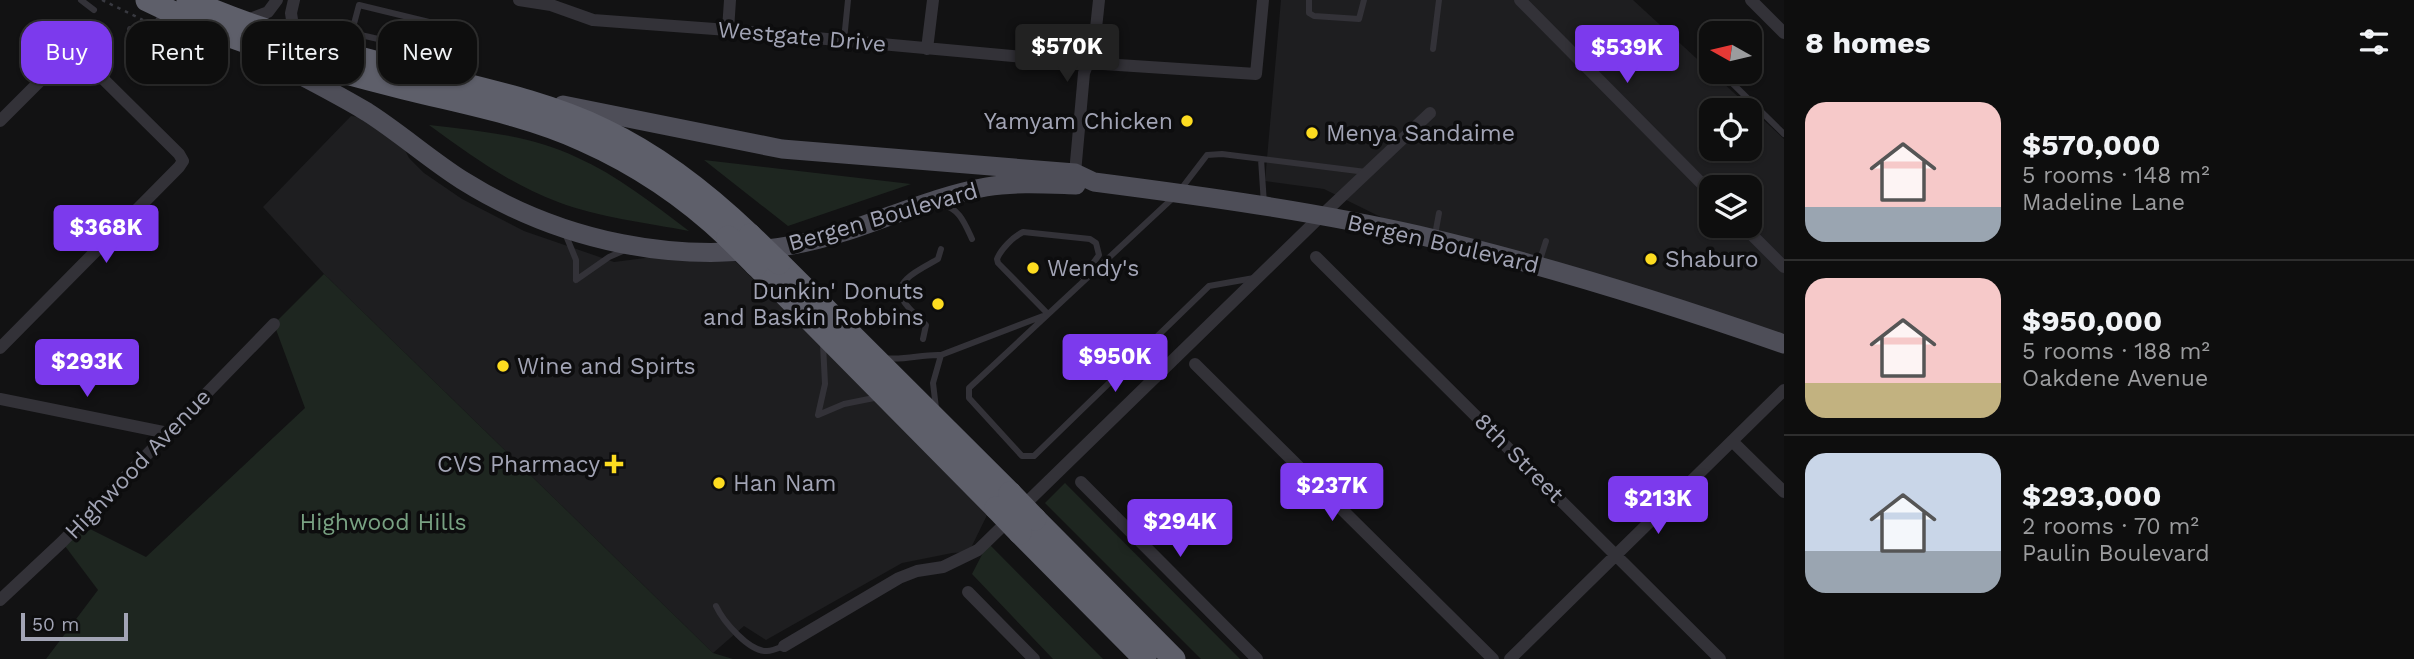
<!DOCTYPE html>
<html lang="en">
<head>
<meta charset="utf-8">
<style>
  body { margin:0; font-family:"Work Sans",sans-serif; background:#1c1c1c; color:#f1f3f6; height:100vh; display:flex; flex-direction:column; font-size:26px; white-space:nowrap }
  * { box-sizing:border-box; margin:0 }
  p { font-size:23px; color:#9b9c9e }
  .icon { flex:none; width:38px; height:38px; fill:none; stroke:currentColor; stroke-width:2; stroke-linecap:round; stroke-linejoin:round }
  .map { position:relative; flex:1; overflow:hidden }
  .side { display:flex; flex-direction:column; background:#0e0e0e; width:630px }
  .side>* { flex:none }
  .banner { position:absolute; left:21px; top:21px; width:665px; height:63px; display:flex; gap:14px }
  .needle { width:46px; rotate:278deg }
  .buttons { position:absolute; left:1699px; top:21px; display:grid; gap:14px }
  .buttons a { display:grid; place-items:center; width:63px; height:63px; border-radius:14px; background:#0e0e0e; box-shadow:0 2px 5px #0004,0 0 0 2px #2e2e2e; font-size:35px }
  .scale { position:absolute; left:21px; bottom:18px; width:107px; box-sizing:border-box; padding-left:7px; border:4px solid #a2a4b5; border-top:0; font-size:19px; line-height:24px; white-space:nowrap; color:#a2a4b5; -webkit-text-stroke:5px #0d0d0e; paint-order:stroke }
  .price { position:absolute; translate:-50% -60px; padding:0 16px; border-radius:7px; background:#7c3aed; color:#fff; font-size:23px; line-height:46px; filter:drop-shadow(0 2px 4px #0008) }
  .price::after { content:''; position:absolute; left:50%; top:42px; width:21px; height:16px; margin-left:-10px; background:inherit; clip-path:polygon(0 0,100% 0,50% 100%) }
  .price.current { background:#222; color:#fff }
  ul { padding:0; list-style:none }
  li { display:flex; align-items:center; gap:21px; height:175px; padding:0 21px }
  li+li { border-top:2px solid #2e2e2e }
  li span { display:grid; place-items:center; flex:none; width:196px; height:140px; border-radius:21px; color:#555 }
  li>.icon { margin-inline-start:auto }
  span .icon { width:84px; height:84px; fill:#fffc; stroke-width:1 }
  li b { font-size:30px }
  h2 { display:flex; justify-content:space-between; align-items:center; height:84px; padding:0 21px; font-size:30px }
  .pill { padding:0 24px; border-radius:21px; background:#0e0e0e; box-shadow:0 2px 5px #0004,0 0 0 2px #2e2e2e; font-size:24px; line-height:63px }
  .pill.current { background:#7c3aed; color:#fff }
  main { display:flex; flex:1; min-height:0 }
  .map>svg:first-child { display:block }
  .built { fill:#1e1e20; fill-rule:evenodd }
  .green { fill:#1e2620 }
  .lines { fill:none; stroke-linecap:round; stroke-linejoin:round }
  .path { stroke:#383940; stroke-width:2.5; stroke-dasharray:3.5 5; stroke-linecap:butt }
  .lane { stroke:#333238; stroke-width:6 }
  .street { stroke:#333238; stroke-width:12 }
  .primary { stroke:#4e4e58; stroke-width:19 }
  .highway { stroke:#5e5f6a; stroke-width:23 }
  .highway-bridge { stroke:#5e5f6a; stroke-width:23 }
  .poi-dot { fill:#fddc20; stroke:#0d0d0e; stroke-width:2.5 }
  .labels { text-anchor:middle; dominant-baseline:central; stroke-width:7; stroke-linejoin:round; paint-order:stroke }
  .street-label { font-size:23px; fill:#a2a4b5; stroke:#0d0d0e }
  .poi-label { font-size:23px; fill:#a2a4b5; stroke:#0d0d0e; text-anchor:start }
  .park-label { font-size:23px; fill:#78a182; stroke:#0d0d0e }
</style>
</head>
<body>
<main>
<div class="map">
<svg width="1784" height="659" viewBox="0 0 1784 659">
  <rect width="100%" height="100%" fill="#121213"/>
  <!-- built -->
  <path class="built" d="M1281,0H1633L1784,139V344L1417,235L1324,189L1265,181ZM1712,110H1750V149H1712ZM1712,187H1750V226H1712Z
    M351,116L366,118L403,146L409,158L424,173L462,199L524,231L614,262L653,257L736,262L988,513L969,552L952,553L902,563L766,640L744,626L713,653L324,274L263,207Z"/>
  <!-- green -->
  <path class="green" d="M429,125C478,131 531,135 576,157C617,175 653,204 689,231C648,223 597,217 558,202C510,184 470,155 429,125Z
    M704,160L911,184L788,226Z
    M324,274L713,653L733,659H46L98,590L62,542L80,524L146,557L305,408L274,324Z
    M1065,483L1240,659H1201L1045,503Z
    M988,543L1103,659H1053L972,574Z"/>
  <g class="lines">
    <!-- path -->
    <path class="path" d="M102,0L143,20
      M165,31L195,44"/>
    <!-- lane -->
    <path class="lane" d="M81,0L94,10
      M1309,0V13L1314,16L1359,19L1364,0
      M130,29C151,33 152,29 164,12
      M352,33L422,49
      M844,40L848,0
      M1433,49L1439,0
      M347,50L359,5L429,22L418,70
      M1726,72L1731,82L1784,134
      M1261,159L1264,204
      M1181,189L1207,155L1222,154L1366,172
      M1174,197L969,388V398L1022,456H1034L1209,286L1254,278
      M941,205C959,207 965,224 972,239
      M565,233L576,260V280
      M1435,235L1439,213
      M1539,263L1546,241
      M576,280L609,257L625,250
      M1048,314L998,263L997,259C1001,249 1013,237 1023,232L1090,239L1096,243L1099,255L1083,277
      M923,339L926,325C918,317 908,309 903,300C890,281 925,267 938,259L941,249
      M883,358C905,361 921,354 941,355L1043,316
      M936,408L933,383L941,355
      M818,415L825,384L823,344
      M818,415L844,404L879,397
      M716,606C723,621 749,652 767,651C772,651 779,648 784,646"/>
    <!-- street -->
    <path class="street" d="M294,0L291,13L295,40
      M519,0L551,5L593,20L728,30L1088,63L1256,74L1263,0
      M1520,0L1712,194
      M1751,0L1784,33
      M247,20L268,12L277,0
      M728,30L730,0
      M927,49L933,0
      M0,121L65,56L73,55L81,57L179,154L183,161L179,167L0,348
      M1075,173L1084,73L1094,47L1099,0
      M1743,226L1784,267
      M1316,257L1720,659
      M1195,364L1493,659
      M0,399L168,433
      M1732,441L1784,492
      M1081,482L1257,659
      M968,592L1034,659
      M0,600L62,542L274,324
      M784,646L899,578L917,571L943,567L978,550L1321,216L1430,113
      M1510,659L1784,390"/>
    <!-- primary -->
    <path class="primary" d="M259,54C296,73 332,91 367,112C400,133 429,159 462,180C561,242 678,266 793,245C860,233 919,199 986,187C1016,182 1046,184 1076,185
      M563,105L782,149L1075,173L1094,182C1202,196 1312,211 1418,235C1542,264 1664,302 1784,344"/>
    <!-- highway -->
    <path class="highway" d="M147,0C229,41 315,66 404,88C464,103 526,114 583,140C637,164 685,196 728,237
      M188,0C265,34 345,55 426,75C486,90 548,103 604,130C659,156 706,193 750,235
      M779,263L1010,493
      M756,265L996,508
      M1035,519L1174,659
      M1020,533L1145,659"/>
    <!-- highway-bridge -->
    <path class="highway-bridge" d="M750,235L779,263
      M728,237L756,265
      M1010,493L1035,519
      M996,508L1020,533"/>
  </g>
  <!-- markers -->
  <g class="poi-dot">
    <circle cx="1187" cy="121" r="7"/>
    <circle cx="1312" cy="133" r="7"/>
    <circle cx="1651" cy="259" r="7"/>
    <circle cx="1033" cy="268" r="7"/>
    <circle cx="938" cy="304" r="7"/>
    <circle cx="503" cy="366" r="7"/>
    <path d="M610.5 453.5h7v7h7v7h-7v7h-7v-7h-7v-7h7z"/>
    <circle cx="719" cy="483" r="7"/>
  </g>
  <g class="labels">
    <!-- street labels -->
    <g class="street-label">
      <text transform="translate(802 37) rotate(5)">Westgate Drive</text>
      <text transform="translate(883 217) rotate(-16)">Bergen Boulevard</text>
      <text transform="translate(1443 244) rotate(13)">Bergen Boulevard</text>
      <text transform="translate(1519 458) rotate(45)">8th Street</text>
      <text transform="translate(138 464) rotate(-46)">Highwood Avenue</text>
    </g>
    <!-- poi labels -->
    <g class="poi-label">
      <text x="1173" y="121" text-anchor="end">Yamyam Chicken</text>
      <text x="1326" y="133">Menya Sandaime</text>
      <text x="1665" y="259">Shaburo</text>
      <text x="1047" y="268">Wendy's</text>
      <text x="924" y="291" text-anchor="end">Dunkin' Donuts<tspan x="924" dy="26">and Baskin Robbins</tspan></text>
      <text x="517" y="366">Wine and Spirts</text>
      <text x="600" y="464" text-anchor="end">CVS Pharmacy</text>
      <text x="733" y="483">Han Nam</text>
    </g>
    <!-- park labels -->
    <g class="park-label">
      <text x="383" y="522">Highwood Hills</text>
    </g>
  </g>
</svg>
<div class="buttons">
<a><svg class="needle" viewBox="-14 -14 28 28"><path d="M0-13l5 13h-10z" fill="#e53935"/><path d="M0 13l5-13h-10z" fill="#9b9c9e"/></svg></a>
<a><svg class="icon" aria-label="locate" viewBox="0 0 24 24"><circle cx="12" cy="12" r="6"/><path d="M12 2v4M12 18v4M2 12h4M18 12h4"/></svg></a>
<a><svg class="icon" aria-label="layers" viewBox="0 0 24 24"><path d="M12 4l9 5-9 5-9-5zM3 14l9 5 9-5"/></svg></a>
</div>
<div class="scale">50 m</div>
<b class="price current" style="left:1067px;top:84px">$570K</b>
<b class="price" style="left:1627px;top:85px">$539K</b>
<b class="price" style="left:106px;top:265px">$368K</b>
<b class="price" style="left:1115px;top:394px">$950K</b>
<b class="price" style="left:87px;top:399px">$293K</b>
<b class="price" style="left:1332px;top:523px">$237K</b>
<b class="price" style="left:1658px;top:536px">$213K</b>
<b class="price" style="left:1180px;top:559px">$294K</b>
<div class="banner">
<a class="pill current">Buy</a>
<a class="pill">Rent</a>
<a class="pill">Filters</a>
<a class="pill">New</a>
</div>
</div>
<section class="side">
<h2>8 homes<svg class="icon" aria-label="filters" viewBox="0 0 24 24"><path d="M4 7h16M4 17h16"/><circle cx="9" cy="7" r="2"/><circle cx="15" cy="17" r="2"/></svg></h2>
<ul>
<li><span style="background:linear-gradient(#f6c9c9 75%,#9aa5b1 0)"><svg class="icon" aria-label="home" viewBox="0 0 24 24"><path d="M3 11l9-7 9 7M6 9v11h12V9"/></svg></span><div><b>$570,000</b><p>5 rooms · 148 m²</p><p>Madeline Lane</p></div></li>
<li><span style="background:linear-gradient(#f6c9c9 75%,#c2b280 0)"><svg class="icon" aria-label="home" viewBox="0 0 24 24"><path d="M3 11l9-7 9 7M6 9v11h12V9"/></svg></span><div><b>$950,000</b><p>5 rooms · 188 m²</p><p>Oakdene Avenue</p></div></li>
<li><span style="background:linear-gradient(#c9d6e8 70%,#9aa5b1 0)"><svg class="icon" aria-label="home" viewBox="0 0 24 24"><path d="M3 11l9-7 9 7M6 9v11h12V9"/></svg></span><div><b>$293,000</b><p>2 rooms · 70 m²</p><p>Paulin Boulevard</p></div></li>
</ul>
</section>
</main>
</body>
</html>
